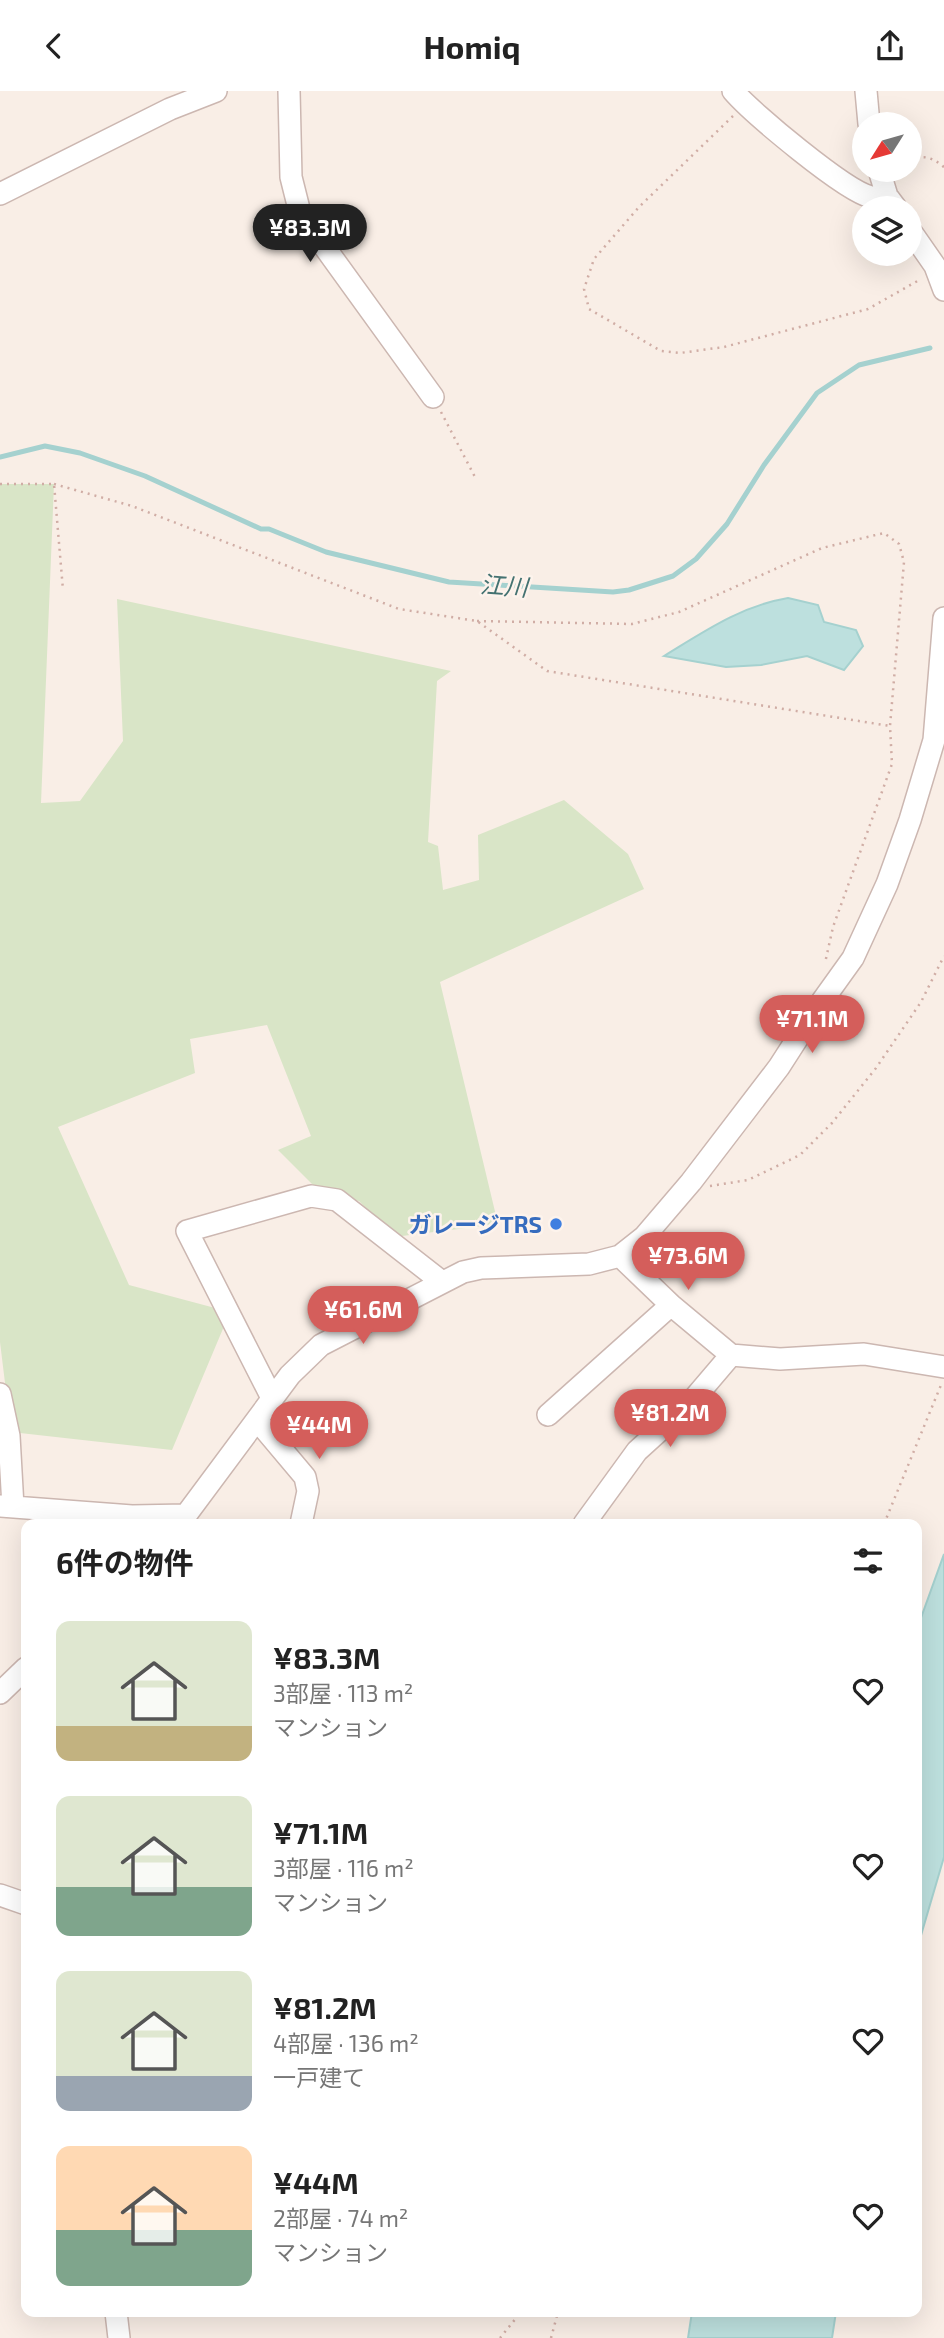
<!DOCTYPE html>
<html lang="ja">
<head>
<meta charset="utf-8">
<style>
  body { margin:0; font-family:"Exo 2","Noto Sans JP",sans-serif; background:#f6f6f6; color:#222; height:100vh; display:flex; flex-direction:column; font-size:26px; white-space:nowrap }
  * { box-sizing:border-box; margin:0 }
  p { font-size:23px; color:#767676 }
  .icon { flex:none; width:38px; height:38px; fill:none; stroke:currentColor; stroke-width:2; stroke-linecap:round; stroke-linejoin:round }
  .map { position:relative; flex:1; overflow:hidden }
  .details { position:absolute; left:21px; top:1428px; width:901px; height:798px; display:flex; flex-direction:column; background:#fff; border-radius:14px; box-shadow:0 7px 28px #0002 }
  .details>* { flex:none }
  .needle { width:46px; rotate:233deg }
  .fabs { position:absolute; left:852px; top:21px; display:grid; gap:14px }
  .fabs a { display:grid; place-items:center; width:70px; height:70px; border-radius:50%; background:#fff; box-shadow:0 7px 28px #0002; font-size:35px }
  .price { position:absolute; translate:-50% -60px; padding:0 16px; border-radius:24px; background:#d45e5b; color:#fff; font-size:23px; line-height:46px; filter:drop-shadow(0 2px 4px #0008) }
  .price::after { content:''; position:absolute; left:50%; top:42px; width:21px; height:16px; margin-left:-10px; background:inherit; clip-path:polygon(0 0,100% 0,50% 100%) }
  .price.current { background:#222; color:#fff }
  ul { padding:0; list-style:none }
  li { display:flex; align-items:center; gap:21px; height:175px; padding:0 35px }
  li span { display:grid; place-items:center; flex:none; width:196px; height:140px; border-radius:14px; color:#555 }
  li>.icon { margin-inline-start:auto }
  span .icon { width:84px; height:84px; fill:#fffc; stroke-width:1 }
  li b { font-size:30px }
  h2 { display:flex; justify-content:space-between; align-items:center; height:84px; padding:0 35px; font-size:30px }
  header { display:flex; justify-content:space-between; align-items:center; height:91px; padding:0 35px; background:#fff; font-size:32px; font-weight:700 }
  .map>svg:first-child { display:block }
  .green { fill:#d9e5c7 }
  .water { fill:#bde0de; stroke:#a5d1cf; stroke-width:2 }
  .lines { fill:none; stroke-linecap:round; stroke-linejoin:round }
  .stream { stroke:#a5d1cf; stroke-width:5 }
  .minor-casing { stroke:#ccb7b1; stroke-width:24 }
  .path { stroke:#d0ada5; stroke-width:2.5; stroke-dasharray:2 5; stroke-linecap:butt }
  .minor { stroke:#fff; stroke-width:21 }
  .shop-dot { fill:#3f7fe0; stroke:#fdf3ec; stroke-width:2.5 }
  .labels { text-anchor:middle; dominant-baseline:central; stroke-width:5; stroke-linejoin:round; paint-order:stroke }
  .shop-label { font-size:23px; font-weight:bold; fill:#366cbe; stroke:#fdf3ec; text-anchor:end }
  .water-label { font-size:24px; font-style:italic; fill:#447271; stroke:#fdf3ec }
</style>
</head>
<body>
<header><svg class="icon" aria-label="back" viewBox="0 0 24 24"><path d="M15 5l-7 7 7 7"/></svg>Homiq<svg class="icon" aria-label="share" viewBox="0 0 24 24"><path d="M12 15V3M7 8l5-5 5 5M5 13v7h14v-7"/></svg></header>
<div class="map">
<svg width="944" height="2247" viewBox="0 0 944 2247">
  <rect width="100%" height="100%" fill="#f9eee6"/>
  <!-- green -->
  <path class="green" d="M0,393H54L41,712L80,710L123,650L117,508L451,580L437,590L428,751L438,755L443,799L479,789L478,744L564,709L628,763L644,798L440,891L498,1133L394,1146L359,1110L324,1105L278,1059L311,1045L267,934L190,948L195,982L58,1036L129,1194L230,1221L172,1359L11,1341L0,1251Z"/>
  <!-- water -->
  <path class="water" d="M788,507L818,514L824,531L856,539L863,555L844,579L807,565L761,574L726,576L664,565C705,540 741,515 788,507Z
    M944,1463V1766L917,1858V1538Z
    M692,2221H836L832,2247H688Z"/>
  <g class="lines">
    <!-- stream -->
    <path class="stream" d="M0,366L45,355L80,362L145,385L261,438H269L326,461L449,491L613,501L629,499L673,485L696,468L727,433L764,374L817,302L859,274L930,257"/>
    <!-- minor casing -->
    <g class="minor-casing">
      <path id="minor" d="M289,0L291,86L300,122L433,306
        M733,0C752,22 845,100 871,106C876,107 882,105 887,105
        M866,0L869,33
        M879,79L887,105L896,117
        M0,103L170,18L216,0
        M910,139L935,175L944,199
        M620,1165L671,1214L731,1264L780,1268L864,1263L944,1276
        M0,1303L9,1345L13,1416
        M272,1307L187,1140L311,1105L337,1109L442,1191
        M548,1324L671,1214
        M257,1329L305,1386L308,1400L301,1433
        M0,1415L132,1425L186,1424
        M177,1433L186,1424L290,1284L321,1254L463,1181L481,1177L589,1173L620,1165L644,1146L691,1091L779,976L815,920L853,867L887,793L910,729L934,649L944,527
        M584,1433L637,1360L691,1311L731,1264
        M0,1602L26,1577
        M0,1804L26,1813
        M116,2221L119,2247"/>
    </g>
    <!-- path -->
    <path class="path" d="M733,25L639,116L594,168L584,198L589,218L661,260L680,262L724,256L868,218L921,188
      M910,69C924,63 933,67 944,76
      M441,321L475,386
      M0,393H54L63,499
      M54,393L132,415L399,518L477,530L547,580L890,635
      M477,530L632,533L679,521L822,457L884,442L899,453L904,471L890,635L892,673L833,836L825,872
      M710,1095L748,1089L800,1064L832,1032L876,977L921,911L944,865
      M884,1433L941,1294
      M500,2247L521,2221
      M551,2247L558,2221"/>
    <!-- minor -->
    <use href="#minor" class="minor"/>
  </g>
  <!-- markers -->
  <circle class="shop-dot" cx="556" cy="1133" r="7"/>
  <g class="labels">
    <!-- shop labels -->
    <g class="shop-label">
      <text x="542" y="1133">ガレージTRS</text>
    </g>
    <!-- water labels -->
    <g class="water-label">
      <text transform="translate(504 494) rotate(4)">江川</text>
    </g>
  </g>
</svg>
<div class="fabs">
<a><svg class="needle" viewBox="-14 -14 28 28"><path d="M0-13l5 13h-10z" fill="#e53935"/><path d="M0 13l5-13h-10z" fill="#767676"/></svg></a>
<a><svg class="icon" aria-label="layers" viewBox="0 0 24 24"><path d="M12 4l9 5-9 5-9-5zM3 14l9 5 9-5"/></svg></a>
</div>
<b class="price current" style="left:310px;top:173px">¥83.3M</b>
<b class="price" style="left:812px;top:964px">¥71.1M</b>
<b class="price" style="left:688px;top:1201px">¥73.6M</b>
<b class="price" style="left:363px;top:1255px">¥61.6M</b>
<b class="price" style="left:670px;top:1358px">¥81.2M</b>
<b class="price" style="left:319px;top:1370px">¥44M</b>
<section class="details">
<h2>6件の物件<svg class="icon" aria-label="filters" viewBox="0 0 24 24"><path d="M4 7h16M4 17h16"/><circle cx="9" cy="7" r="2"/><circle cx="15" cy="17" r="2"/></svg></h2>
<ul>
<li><span style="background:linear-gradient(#dfe7d0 75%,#c2b280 0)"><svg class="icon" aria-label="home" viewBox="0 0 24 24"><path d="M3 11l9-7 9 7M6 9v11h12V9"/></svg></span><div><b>¥83.3M</b><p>3部屋 · 113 m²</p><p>マンション</p></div><svg class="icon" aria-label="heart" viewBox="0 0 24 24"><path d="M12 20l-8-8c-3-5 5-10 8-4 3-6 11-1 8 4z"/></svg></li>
<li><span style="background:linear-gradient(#dfe7d0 65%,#7fa58c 0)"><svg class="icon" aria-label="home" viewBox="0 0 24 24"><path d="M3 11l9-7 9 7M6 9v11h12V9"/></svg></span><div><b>¥71.1M</b><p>3部屋 · 116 m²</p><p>マンション</p></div><svg class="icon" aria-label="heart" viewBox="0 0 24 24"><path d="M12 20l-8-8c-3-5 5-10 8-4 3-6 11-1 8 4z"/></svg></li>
<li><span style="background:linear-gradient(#dfe7d0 75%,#9aa5b1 0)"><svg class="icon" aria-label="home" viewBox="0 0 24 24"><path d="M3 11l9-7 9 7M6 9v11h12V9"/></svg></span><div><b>¥81.2M</b><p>4部屋 · 136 m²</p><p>一戸建て</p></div><svg class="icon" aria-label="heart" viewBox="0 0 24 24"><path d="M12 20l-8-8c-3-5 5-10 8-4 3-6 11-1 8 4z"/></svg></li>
<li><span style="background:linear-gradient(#ffd9b3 60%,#7fa58c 0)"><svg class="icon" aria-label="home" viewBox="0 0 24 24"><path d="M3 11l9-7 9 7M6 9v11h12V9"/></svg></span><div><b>¥44M</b><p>2部屋 · 74 m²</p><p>マンション</p></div><svg class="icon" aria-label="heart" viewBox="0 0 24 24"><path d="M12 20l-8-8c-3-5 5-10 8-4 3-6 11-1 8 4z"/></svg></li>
</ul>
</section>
</div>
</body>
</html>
